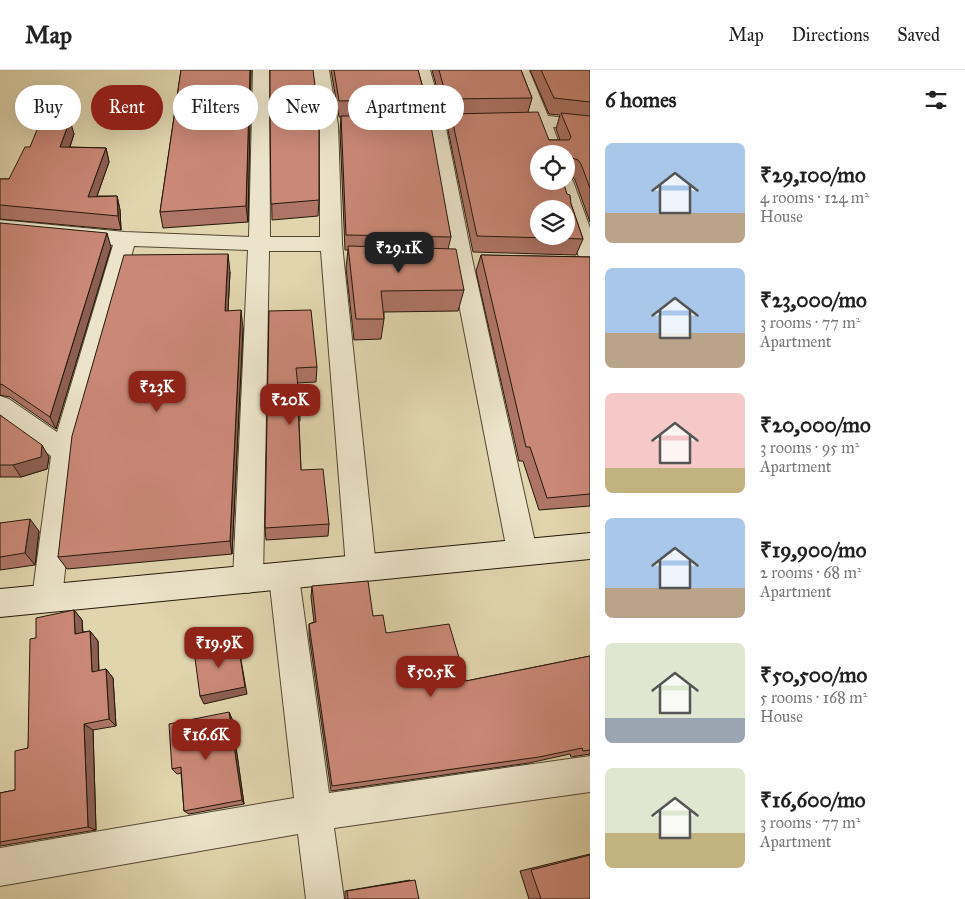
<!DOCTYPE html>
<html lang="en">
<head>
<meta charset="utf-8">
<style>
  body { margin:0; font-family:"IM FELL Great Primer",serif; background:#f6f6f6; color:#222; height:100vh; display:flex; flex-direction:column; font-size:19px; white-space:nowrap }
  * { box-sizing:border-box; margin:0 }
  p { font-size:16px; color:#767676 }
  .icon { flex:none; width:28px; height:28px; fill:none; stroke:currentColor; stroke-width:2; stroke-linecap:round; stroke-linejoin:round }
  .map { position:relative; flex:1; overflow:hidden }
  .panel { display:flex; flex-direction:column; background:#fff; width:375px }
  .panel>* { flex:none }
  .guide { position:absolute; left:15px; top:15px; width:475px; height:45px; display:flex; gap:10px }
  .buttons { position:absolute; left:530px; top:75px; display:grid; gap:10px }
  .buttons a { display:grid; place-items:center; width:45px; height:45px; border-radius:50%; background:#fff; box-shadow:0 5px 20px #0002; font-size:25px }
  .price { position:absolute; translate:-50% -42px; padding:0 11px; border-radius:10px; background:#8f2418; color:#fff; font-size:16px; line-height:32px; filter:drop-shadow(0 1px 2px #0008) }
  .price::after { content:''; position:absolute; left:50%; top:30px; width:15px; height:11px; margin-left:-8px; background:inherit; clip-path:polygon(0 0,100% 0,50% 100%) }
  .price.current { background:#222; color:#fff }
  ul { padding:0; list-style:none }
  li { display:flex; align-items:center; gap:15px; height:125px; padding:0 15px }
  li span { display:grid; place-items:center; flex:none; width:140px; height:100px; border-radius:8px; color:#555 }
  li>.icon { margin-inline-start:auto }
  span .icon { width:60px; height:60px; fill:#fffc; stroke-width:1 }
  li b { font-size:21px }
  h2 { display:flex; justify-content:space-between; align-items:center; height:60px; padding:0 15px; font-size:21px }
  .chip { padding:0 18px; border-radius:22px; background:#fff; box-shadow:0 5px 20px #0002; font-size:18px; line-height:45px }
  .chip.current { background:#8f2418; color:#fff }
  header { display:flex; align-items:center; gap:30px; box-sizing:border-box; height:70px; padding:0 25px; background:#fff; border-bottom:1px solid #e0e0e0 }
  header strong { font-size:24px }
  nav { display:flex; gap:28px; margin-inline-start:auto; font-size:18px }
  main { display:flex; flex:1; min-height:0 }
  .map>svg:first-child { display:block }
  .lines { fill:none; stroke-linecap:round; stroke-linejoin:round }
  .street-casing { stroke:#524733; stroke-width:2 }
  .secondary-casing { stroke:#23180a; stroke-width:2 }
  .street { fill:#ece4ca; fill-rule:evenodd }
  .secondary { fill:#ece4ca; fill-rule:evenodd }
  .wall { fill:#ae7566; stroke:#23180a }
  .shaded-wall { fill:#8d5f53; stroke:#23180a }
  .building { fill:#ca8877; stroke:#23180a; fill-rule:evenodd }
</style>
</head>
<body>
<header>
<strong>Map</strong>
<nav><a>Map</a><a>Directions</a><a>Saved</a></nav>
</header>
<main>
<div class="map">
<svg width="590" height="829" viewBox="0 0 590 829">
  <rect width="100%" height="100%" fill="#e1d5ad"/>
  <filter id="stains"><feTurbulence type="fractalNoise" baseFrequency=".004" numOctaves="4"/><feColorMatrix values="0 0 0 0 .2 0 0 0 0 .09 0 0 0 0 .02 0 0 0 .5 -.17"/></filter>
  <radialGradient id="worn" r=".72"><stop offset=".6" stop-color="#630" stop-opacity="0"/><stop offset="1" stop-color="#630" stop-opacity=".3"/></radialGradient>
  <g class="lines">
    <!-- street casing -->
    <g class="street-casing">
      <path id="street" d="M253,0H269L270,167H320V55L313,0H329L338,55L342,174L376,497L371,507L361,511L351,507L346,497L321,181H269L263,509L259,519L248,523L237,519L233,509L248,180L134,176L78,381L62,528L58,538L47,542L36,538L32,528L51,386L0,349V326L9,329L57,362L113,175L0,164V150L125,162L249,167Z
        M414,0H430L445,53L473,193L537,481L532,490L522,494L512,490L507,481L451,193L427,53Z
        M513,0H529L548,46L590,50V60L553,57L563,84H545L534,57L499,56L496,52L499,48L530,46Z
        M566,106L570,107L573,111L590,158V194L582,192L579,187L566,149V139H563L553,111H566Z
        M284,493L295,497L299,507L329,723L590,686V722L334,758L344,829H306L298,764L0,816V778L294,728L269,507L273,497Z"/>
    </g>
    <!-- secondary casing -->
    <g class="secondary-casing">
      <path id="secondary" d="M590,463V489L0,547V519Z"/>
    </g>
    <!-- street -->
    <use href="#street" class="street"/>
    <!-- secondary -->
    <use href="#secondary" class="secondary"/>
  </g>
  <!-- wall -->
  <path class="wall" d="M181,0H251L248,152L163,158L160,142Z
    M331,0H418L426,29L424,45L451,167L448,179L464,220L458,241L384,242V249L381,269L354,270L346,198L348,180H345L340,61L341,47H339Z
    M432,0H521L532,28L528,42L549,70H560L556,59L560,45L549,44L530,0H590V152L575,110L572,106L566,105V84H539L571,134L583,169L576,185L473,182L448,60L451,45H444Z
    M270,31H317L319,130L318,146L272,150Z
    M74,64L70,77L106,78L109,92L97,126H117L120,140L121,160L0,149V109H9L30,77Z
    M0,153L111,177L56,359L10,327L0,325Z
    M481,185L590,187V436L539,440L523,391H519L476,201Z
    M230,202L228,241L243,258L232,484L67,499L58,487Z
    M269,241L317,297L316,312L297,313L300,336V351H299L301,400L329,454L328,466L266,470L265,458Z
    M0,345L49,387L47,399L21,407H0Z
    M0,453L39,461L35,495L0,500Z
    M312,516L373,546L386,563L466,611L590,586V684L571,687L570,684L529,693L331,721L309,565V554L314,552L311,527Z
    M74,540L82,550L83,562L90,561L98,571L99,601L106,599L113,608L116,656L93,660L96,760L0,776V723L15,720L28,678L36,568Z
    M229,642L232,649L244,734L189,744L184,741L181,703L177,704L172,699Z
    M590,784V829H529L520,801Z
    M410,810L419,829H345V821Z"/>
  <!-- shaded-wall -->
  <path class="shaded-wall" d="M250,0H251L248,152L246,136Z
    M70,50L74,64L65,91L60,77Z
    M106,78L109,92L92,140L88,127Z
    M117,126L120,140L121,160L118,146Z
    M107,163L111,177L56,359L50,347Z
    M228,184L230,202L227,258L225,241Z
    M241,240L243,258L232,484L230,471Z
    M42,375L49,387L47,399L21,407L13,395Z
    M30,449L39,461L35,495L25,483Z
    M74,540L82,550L83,573L75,564Z
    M90,561L98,571L99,610L92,602Z
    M238,573L247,624L204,634L200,626Z
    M106,599L113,608L116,656L109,649Z
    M229,642L232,649L244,734L242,730Z
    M84,654L93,660L96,760L88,757Z"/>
  <!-- building -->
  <path class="building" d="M181,0H250L246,136L160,142Z
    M270,0H313L317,31H270Z
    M334,0H418L426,29L339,31Z
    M439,0H521L532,28L447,29Z
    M541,0H590V32L554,28Z
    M538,42L549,70H569L571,67L561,43L590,46V118L581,94L578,90L572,88L570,93H566V84H539V111H563L567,124L570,125L571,134L583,169L477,166L451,44ZM539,139H566V166H539Z
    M429,45L451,167L346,165L341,46Z
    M270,46H319V130L271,134Z
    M41,50H70L60,77L106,78L88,127L117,126L118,146L0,135V109H9L25,77H30Z
    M0,153L107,163L50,347L3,315L0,314Z
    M348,176L456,179L464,220L381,221L384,249H356Z
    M228,184L225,241L241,240L230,471L58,487L72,366L124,185Z
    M481,185L590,187V424L547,428L530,377H526Z
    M311,240L317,297L296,298L300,336H298L301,400L323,399L329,454L265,458L269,241Z
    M0,345L42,375L41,387L13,395H0Z
    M30,449L25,483L0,487V453Z
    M368,511L373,546L383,545L386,563L449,554L466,611L590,586V680L583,681L582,678L539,687L332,716L309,554L316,552L312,516Z
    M74,540L75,564L90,561L92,602L106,599L109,649L84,654L88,757L0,772V723L15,720V681L28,678L30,569L36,568V548Z
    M238,573L245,617L200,626L194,581Z
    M229,642L242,730L184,741L181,697L172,699L169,654Z
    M590,785V829H541L531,800Z
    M415,810L419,829H348L347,821Z"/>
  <rect width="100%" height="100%" filter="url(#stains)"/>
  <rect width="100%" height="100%" fill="url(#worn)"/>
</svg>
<div class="buttons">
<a><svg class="icon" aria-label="locate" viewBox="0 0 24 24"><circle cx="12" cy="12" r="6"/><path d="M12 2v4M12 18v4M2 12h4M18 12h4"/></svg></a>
<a><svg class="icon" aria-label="layers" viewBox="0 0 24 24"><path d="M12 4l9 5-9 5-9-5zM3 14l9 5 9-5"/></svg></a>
</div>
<b class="price current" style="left:399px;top:204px">₹29.1K</b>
<b class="price" style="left:157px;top:343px">₹23K</b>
<b class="price" style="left:290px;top:356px">₹20K</b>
<b class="price" style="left:219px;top:599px">₹19.9K</b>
<b class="price" style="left:431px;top:628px">₹50.5K</b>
<b class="price" style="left:206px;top:691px">₹16.6K</b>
<div class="guide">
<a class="chip">Buy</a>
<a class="chip current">Rent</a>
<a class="chip">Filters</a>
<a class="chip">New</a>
<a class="chip">Apartment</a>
</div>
</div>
<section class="panel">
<h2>6 homes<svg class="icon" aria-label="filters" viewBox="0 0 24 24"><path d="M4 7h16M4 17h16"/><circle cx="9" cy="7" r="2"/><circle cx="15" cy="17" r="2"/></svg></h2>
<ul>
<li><span style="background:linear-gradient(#a9c7e8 70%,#b9a48a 0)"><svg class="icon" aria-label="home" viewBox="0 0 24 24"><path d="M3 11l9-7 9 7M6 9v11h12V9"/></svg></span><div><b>₹29,100/mo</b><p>4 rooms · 124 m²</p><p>House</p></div></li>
<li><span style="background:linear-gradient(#a9c7e8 65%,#b9a48a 0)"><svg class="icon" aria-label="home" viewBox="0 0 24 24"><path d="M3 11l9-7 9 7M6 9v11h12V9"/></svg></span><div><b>₹23,000/mo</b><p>3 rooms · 77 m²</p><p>Apartment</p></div></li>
<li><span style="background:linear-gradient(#f6c9c9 75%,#c2b280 0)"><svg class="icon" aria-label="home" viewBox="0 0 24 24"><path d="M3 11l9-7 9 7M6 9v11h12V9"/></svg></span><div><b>₹20,000/mo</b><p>3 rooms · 95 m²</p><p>Apartment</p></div></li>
<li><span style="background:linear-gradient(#a9c7e8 70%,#b9a48a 0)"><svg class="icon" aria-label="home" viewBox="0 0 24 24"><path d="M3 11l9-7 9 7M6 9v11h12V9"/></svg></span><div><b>₹19,900/mo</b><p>2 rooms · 68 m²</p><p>Apartment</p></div></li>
<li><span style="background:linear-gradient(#dfe7d0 75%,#9aa5b1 0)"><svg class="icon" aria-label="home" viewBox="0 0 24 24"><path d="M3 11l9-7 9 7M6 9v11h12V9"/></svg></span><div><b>₹50,500/mo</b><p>5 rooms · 168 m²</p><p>House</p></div></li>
<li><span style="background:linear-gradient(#dfe7d0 65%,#c2b280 0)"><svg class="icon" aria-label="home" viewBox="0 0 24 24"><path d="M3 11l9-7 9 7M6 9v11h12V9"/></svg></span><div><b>₹16,600/mo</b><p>3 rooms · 77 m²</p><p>Apartment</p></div></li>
</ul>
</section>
</main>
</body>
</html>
